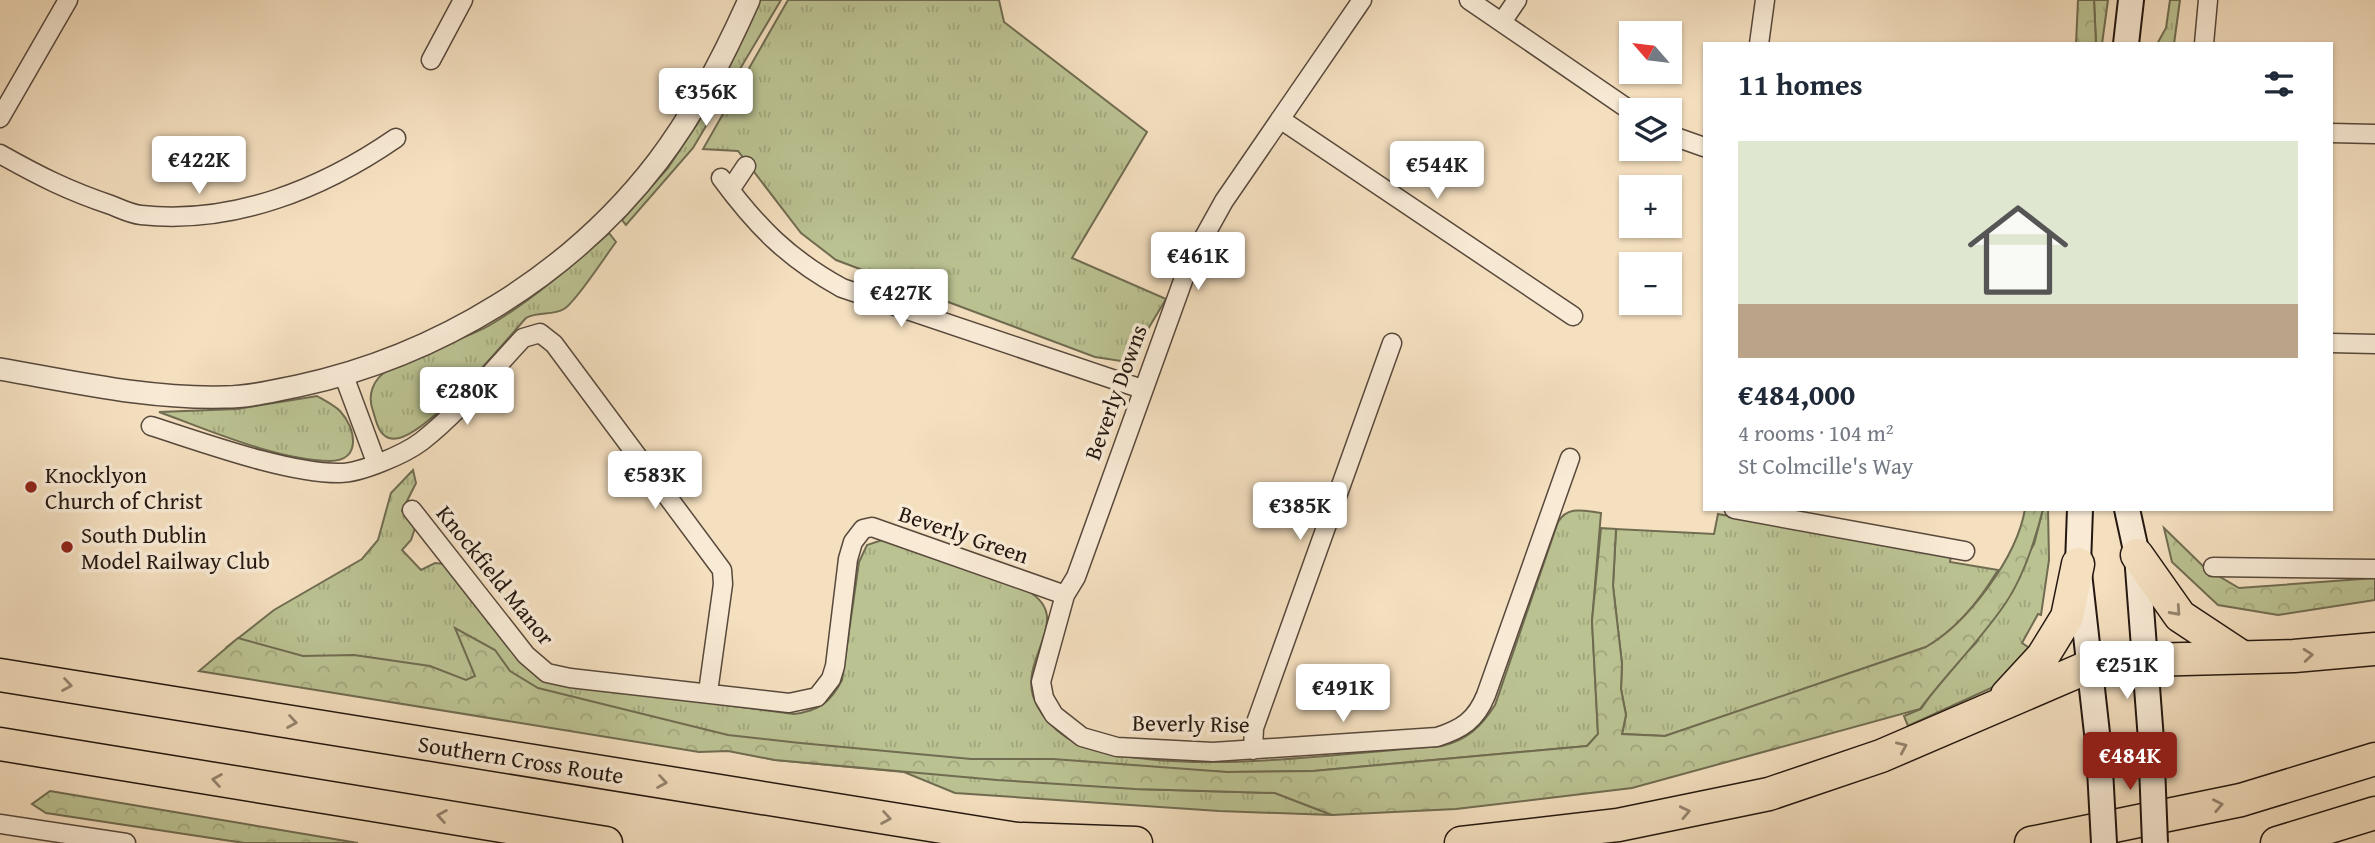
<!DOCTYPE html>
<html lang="en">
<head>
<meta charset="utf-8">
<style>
  body { margin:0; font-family:"Gentium Book Plus",serif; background:#f2f2f3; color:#1f2937; height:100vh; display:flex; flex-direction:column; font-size:26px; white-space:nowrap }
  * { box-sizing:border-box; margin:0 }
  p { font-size:23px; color:#747a83 }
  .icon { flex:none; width:38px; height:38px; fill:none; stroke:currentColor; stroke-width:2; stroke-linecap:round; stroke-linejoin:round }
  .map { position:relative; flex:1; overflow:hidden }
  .details { position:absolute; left:1703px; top:42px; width:630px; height:469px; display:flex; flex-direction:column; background:#fff; border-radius:0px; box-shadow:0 2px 5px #0004 }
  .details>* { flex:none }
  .needle { width:46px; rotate:298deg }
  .tools { position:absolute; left:1619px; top:21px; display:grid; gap:14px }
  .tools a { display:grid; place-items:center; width:63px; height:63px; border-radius:0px; background:#fff; box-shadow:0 2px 5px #0004; font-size:35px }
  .price { position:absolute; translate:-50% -60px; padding:0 16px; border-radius:7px; background:#fff; color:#222; font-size:23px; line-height:46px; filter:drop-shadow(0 2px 4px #0008) }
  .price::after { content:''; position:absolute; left:50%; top:42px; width:21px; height:16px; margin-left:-10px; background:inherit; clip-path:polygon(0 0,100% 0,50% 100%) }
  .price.on { background:#8f2418; color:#fff }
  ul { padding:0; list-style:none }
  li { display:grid; align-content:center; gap:14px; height:371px; padding:0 35px }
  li+li { border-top:2px solid #e0e1e3 }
  li span { display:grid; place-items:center; height:217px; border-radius:0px; color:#555 }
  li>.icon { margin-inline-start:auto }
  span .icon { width:126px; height:126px; fill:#fffc; stroke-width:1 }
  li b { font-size:30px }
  h2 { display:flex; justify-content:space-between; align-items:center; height:84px; padding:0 35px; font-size:30px }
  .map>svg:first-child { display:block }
  .grass { fill:url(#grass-tufts); stroke:#706c51; stroke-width:2 }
  .forest { fill:url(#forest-crowns); stroke:#706c51; stroke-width:2 }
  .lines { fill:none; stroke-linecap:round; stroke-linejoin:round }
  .minor-casing { stroke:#58493c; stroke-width:21 }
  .tertiary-casing { stroke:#58493c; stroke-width:24 }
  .secondary-casing { stroke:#241710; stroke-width:28 }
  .motorway-casing { stroke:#241710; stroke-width:35 }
  .minor { stroke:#f8ead5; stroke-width:18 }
  .tertiary { stroke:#f8ead5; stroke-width:21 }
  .secondary { stroke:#f8ead5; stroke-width:24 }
  .motorway { stroke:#f4dfbf; stroke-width:32 }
  .secondary-bridge-casing { stroke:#241710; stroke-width:28; stroke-linecap:butt }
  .secondary-bridge { stroke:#f8ead5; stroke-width:24 }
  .oneway { stroke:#968570 }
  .poi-dot { fill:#8f2418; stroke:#f8ead5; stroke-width:2.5 }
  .labels { text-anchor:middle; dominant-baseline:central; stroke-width:7; stroke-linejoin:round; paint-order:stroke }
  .street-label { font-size:23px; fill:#241710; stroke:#f8ead5 }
  .poi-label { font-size:23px; fill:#241710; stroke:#f8ead5; text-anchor:start }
</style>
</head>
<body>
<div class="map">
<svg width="2375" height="843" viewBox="0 0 2375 843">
  <defs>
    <pattern id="grass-tufts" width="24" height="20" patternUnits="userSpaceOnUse" patternTransform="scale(1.75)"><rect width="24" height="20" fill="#bbc292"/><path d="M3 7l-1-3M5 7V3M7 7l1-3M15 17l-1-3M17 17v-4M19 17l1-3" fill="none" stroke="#a1a67d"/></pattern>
    <pattern id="forest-crowns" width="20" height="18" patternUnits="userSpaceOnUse" patternTransform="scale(1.75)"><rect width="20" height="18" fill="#bbc292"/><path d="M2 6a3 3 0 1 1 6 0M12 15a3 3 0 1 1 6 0" fill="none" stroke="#a1a67d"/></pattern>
  </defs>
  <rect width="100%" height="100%" fill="#f4dfbf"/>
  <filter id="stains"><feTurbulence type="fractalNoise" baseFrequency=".00286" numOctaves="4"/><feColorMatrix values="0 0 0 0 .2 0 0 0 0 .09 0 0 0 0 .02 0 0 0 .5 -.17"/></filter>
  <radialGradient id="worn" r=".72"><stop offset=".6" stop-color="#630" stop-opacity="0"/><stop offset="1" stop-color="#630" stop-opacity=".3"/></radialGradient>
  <!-- grass -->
  <path class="grass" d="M760,0H781L693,148L626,225L622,220L668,168L697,124L725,76Z
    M788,0H999L1004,22L1147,132L1072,258L1166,299L1133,354L1121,361L1095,357L836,260L801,233L738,151L703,149Z
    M2094,0H2108L2102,44H2096Z
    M2170,0H2180L2174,44H2157L2166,28Z
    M609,233L616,242C606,255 576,302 564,309C552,316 538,311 526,318C505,341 418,449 389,438C378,434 376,420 373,411C367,395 373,379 388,370C419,350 459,343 490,325C534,299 571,266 609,233Z
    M317,396C324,400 334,405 340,411C356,428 362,461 330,461C276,460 209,430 159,412L237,409Z
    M413,470L416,483L402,511L415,528L411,540L402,550L421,570L435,563L446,564L558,683L794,714C818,711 831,702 842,680L859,562L867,545L882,540L1028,591C1074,618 1021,656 1033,696C1042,723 1068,743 1095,750C1194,776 1339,753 1442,746C1467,740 1481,727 1495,705L1558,522C1568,505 1584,511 1601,513L1592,621L1598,734L1587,746L1313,771L1227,772L1139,768L1136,789L1275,793L1332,815L1219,811L955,793L904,772L775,760L227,647L274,610L362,559L378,540L391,493Z
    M2043,509H2048L2049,560L2041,615L2038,614L2022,643L2034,651L2000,684L1908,726L1904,716L1921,709L1945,674L1976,643L2034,544Z
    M1718,514L1951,556L1950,562L1998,570C1980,600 1957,629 1926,647L1665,736L1622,734L1626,715L1621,689L1622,664L1613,586L1616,529L1714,534Z"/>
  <!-- forest -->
  <path class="forest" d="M2078,0H2094L2096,44H2076Z
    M2025,509H2043C2035,541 2024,576 2005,604C1979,642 1947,673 1920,709L1632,788L1456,809L1332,815L1275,793L1135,789L997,780L775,760L728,751L699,752L199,671L238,638L303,656L354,655L430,666L466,680L475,676L455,628L495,650L510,671L538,688L728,735L800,743L971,759H1053L1227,772L1313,771L1587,746L1598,734L1592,621L1601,528L1616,529L1613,586L1622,664L1621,689L1626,715L1622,734L1665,736L1926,647C1968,623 2017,557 2025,509Z
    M2164,528L2205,568L2239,588L2375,578V600L2278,615L2218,605L2172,562Z
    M50,791L358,843H244L46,813L32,804Z"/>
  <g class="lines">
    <!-- minor casing -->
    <g class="minor-casing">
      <path id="minor" d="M1362,0L1224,201L1189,264L1076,577L1065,595L1041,682L1044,698L1054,715L1082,737L1117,747L1213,752L1437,737C1462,729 1476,720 1486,695L1570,458
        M1469,0L1631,111
        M1502,22L1517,0
        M1759,44L1765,0
        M2204,44L2208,0
        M431,60L463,0
        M0,118L68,0
        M1280,119L1573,316
        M2331,133L2375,134
        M1670,135L1704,147
        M0,154C39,176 69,191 111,205C121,209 131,214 141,215C233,225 322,189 396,138
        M721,178C757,227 789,259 842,288L1142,389
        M730,190L746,166
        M2331,343L2375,344
        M344,376L376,462
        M151,426C202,442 286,473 338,473C359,474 405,454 422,441C460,411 490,373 523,338L540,333L554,344L722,570L723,584L708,692
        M1734,509L1965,551
        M412,510L526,655L547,673L570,678L789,703L817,697L831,679L835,666L848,559L853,542L863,529L872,527L1065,595
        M2213,567L2375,569
        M1253,750L1254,728L1392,343
        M0,824L126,843"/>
    </g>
    <!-- tertiary casing -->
    <g class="tertiary-casing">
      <path id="tertiary" d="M0,369C75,382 148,399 225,397C249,397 274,391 298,386C438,356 571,275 658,161C696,111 724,56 749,0"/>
    </g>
    <!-- secondary casing -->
    <g class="secondary-casing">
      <path id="secondary" d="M2126,44L2131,0
        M2080,509L2078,564L2099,751
        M2127,509L2137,555L2151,740"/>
    </g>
    <!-- motorway casing -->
    <g class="motorway-casing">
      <path id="motorway" d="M2137,555L2180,616L2242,657
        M0,675L1042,843
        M2007,695L2043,656L2067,617L2078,564
        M0,744L606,843
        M1023,839L1136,843
        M1461,843L1618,825L1769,794L1881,756L2088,667L2147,660L2294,656L2375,649
        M2031,843L2241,800L2375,759
        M2277,843L2375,813"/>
    </g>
    <!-- minor -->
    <use href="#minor" class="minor"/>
    <!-- tertiary -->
    <use href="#tertiary" class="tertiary"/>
    <!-- secondary -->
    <use href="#secondary" class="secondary"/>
    <!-- motorway -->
    <use href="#motorway" class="motorway"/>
    <!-- secondary-bridge casing -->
    <g class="secondary-bridge-casing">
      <path id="secondary-bridge" d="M2151,740L2155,843
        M2099,751L2104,843"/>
    </g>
    <!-- secondary-bridge -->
    <use href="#secondary-bridge" class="secondary-bridge"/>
  </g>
  <!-- one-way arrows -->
  <defs><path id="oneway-chevron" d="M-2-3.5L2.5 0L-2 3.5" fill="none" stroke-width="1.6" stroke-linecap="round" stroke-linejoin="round" transform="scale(1.75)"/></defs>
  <g class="oneway">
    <use href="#oneway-chevron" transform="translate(2176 611) rotate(48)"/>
    <use href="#oneway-chevron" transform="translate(2308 655) rotate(-5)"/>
    <use href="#oneway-chevron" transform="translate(67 685) rotate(9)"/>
    <use href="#oneway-chevron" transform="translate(292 722) rotate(9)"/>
    <use href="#oneway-chevron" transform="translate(1902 747) rotate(-24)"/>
    <use href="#oneway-chevron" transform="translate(217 780) rotate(-171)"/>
    <use href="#oneway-chevron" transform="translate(662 782) rotate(9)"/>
    <use href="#oneway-chevron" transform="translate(2218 805) rotate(-11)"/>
    <use href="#oneway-chevron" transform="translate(1685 812) rotate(-12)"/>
    <use href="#oneway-chevron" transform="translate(442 816) rotate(-171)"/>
    <use href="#oneway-chevron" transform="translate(886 818) rotate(9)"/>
  </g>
  <!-- markers -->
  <g class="poi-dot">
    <circle cx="31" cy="487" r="7"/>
    <circle cx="67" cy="547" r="7"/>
  </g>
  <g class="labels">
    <!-- street labels -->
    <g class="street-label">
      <text transform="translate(1115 392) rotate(-70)">Beverly Downs</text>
      <text transform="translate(964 534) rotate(19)">Beverly Green</text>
      <text transform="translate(496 575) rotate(51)">Knockfield Manor</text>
      <text transform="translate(1191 723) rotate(1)">Beverly Rise</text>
      <text transform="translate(521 759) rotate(9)">Southern Cross Route</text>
    </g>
    <!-- poi labels -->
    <g class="poi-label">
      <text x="45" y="474">Knocklyon<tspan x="45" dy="26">Church of Christ</tspan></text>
      <text x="81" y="534">South Dublin<tspan x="81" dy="26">Model Railway Club</tspan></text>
    </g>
  </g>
  <rect width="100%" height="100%" filter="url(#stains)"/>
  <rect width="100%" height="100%" fill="url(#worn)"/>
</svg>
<div class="tools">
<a><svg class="needle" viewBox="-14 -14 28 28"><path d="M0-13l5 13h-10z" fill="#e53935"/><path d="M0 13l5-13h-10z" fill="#747a83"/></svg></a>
<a><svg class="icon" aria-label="layers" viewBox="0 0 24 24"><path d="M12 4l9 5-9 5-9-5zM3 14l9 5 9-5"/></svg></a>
<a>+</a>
<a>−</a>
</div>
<b class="price" style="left:706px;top:128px">€356K</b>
<b class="price" style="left:199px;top:196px">€422K</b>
<b class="price" style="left:1437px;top:201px">€544K</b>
<b class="price" style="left:1198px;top:292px">€461K</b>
<b class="price" style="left:901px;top:329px">€427K</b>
<b class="price" style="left:467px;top:427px">€280K</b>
<b class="price" style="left:655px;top:511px">€583K</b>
<b class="price" style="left:1300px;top:542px">€385K</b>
<b class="price" style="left:2127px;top:701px">€251K</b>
<b class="price" style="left:1343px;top:724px">€491K</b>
<b class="price on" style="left:2130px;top:792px">€484K</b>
<section class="details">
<h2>11 homes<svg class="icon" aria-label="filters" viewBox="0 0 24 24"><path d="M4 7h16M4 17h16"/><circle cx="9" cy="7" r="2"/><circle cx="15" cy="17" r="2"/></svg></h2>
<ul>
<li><span style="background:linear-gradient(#dfe7d0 75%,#b9a48a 0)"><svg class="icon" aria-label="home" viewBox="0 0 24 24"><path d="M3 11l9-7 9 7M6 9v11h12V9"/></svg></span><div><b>€484,000</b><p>4 rooms · 104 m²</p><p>St Colmcille's Way</p></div></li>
</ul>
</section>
</div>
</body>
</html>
